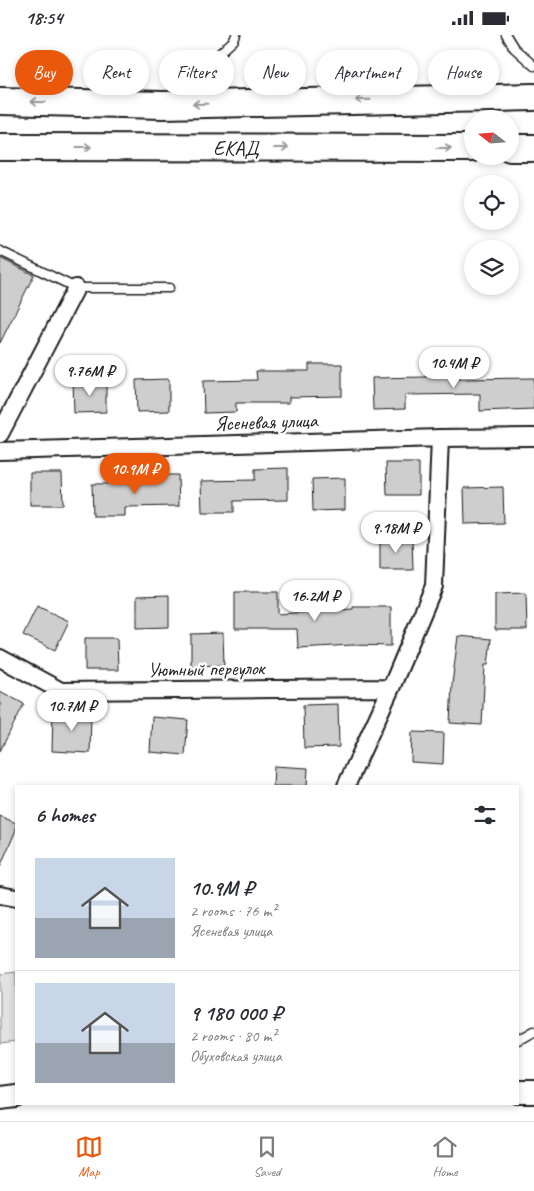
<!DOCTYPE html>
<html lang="en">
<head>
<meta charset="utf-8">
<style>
  body { margin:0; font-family:Caveat,sans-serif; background:#f7f7f7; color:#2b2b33; height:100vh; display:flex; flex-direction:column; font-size:19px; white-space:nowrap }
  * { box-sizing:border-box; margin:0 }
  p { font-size:16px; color:#7c7c81 }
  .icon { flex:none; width:28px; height:28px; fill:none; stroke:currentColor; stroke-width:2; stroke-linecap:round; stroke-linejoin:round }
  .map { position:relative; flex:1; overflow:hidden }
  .side { position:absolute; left:15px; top:750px; width:504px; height:320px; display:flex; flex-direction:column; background:#fff; border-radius:0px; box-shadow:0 2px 8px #0003 }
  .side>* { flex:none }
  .banner { position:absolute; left:15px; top:15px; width:505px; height:45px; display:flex; gap:10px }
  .needle { width:32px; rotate:287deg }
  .controls { position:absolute; left:464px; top:75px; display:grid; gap:10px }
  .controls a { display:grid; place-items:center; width:55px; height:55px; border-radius:50%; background:#fff; box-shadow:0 2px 8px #0003; font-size:25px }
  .price { position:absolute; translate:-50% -42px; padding:0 11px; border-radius:18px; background:#fff; color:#222; font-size:16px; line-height:32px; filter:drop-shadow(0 1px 2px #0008) }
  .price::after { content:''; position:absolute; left:50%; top:30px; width:15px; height:11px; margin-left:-8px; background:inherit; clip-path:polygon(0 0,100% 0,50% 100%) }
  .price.on { background:#ea580c; color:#fff }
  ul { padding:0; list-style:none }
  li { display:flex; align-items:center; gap:15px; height:125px; padding:0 20px }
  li+li { border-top:1px solid #e1e1e2 }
  li span { display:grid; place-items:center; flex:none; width:140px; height:100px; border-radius:0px; color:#555 }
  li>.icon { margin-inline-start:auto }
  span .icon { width:60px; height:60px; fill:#fffc; stroke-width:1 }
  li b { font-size:21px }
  h2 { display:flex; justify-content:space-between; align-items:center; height:60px; padding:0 20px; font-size:21px }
  .pill { padding:0 18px; border-radius:22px; background:#fff; box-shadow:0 2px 8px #0003; font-size:18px; line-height:45px }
  .pill.on { background:#ea580c; color:#fff }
  .status { display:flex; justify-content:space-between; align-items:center; height:35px; padding:0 25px; background:#fff; direction:ltr }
  .status svg { height:14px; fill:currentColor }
  .tab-bar { display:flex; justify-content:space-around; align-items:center; height:70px; border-top:1px solid #e1e1e2; background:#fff; font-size:14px; color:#7c7c81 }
  .tab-bar a { display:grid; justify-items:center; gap:2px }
  .tab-bar .on { color:#ea580c }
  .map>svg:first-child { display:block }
  .green { fill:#e2e2e2; stroke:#7f7f7f }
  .building { fill:#cecece; stroke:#1c1c1c }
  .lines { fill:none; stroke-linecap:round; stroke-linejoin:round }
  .service-casing { stroke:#1c1c1c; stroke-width:11 }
  .minor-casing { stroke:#1c1c1c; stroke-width:20 }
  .secondary-casing { stroke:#1c1c1c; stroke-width:26 }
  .trunk-casing { stroke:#1c1c1c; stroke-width:30 }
  .service { stroke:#fff; stroke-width:8 }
  .minor { stroke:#fff; stroke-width:16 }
  .secondary { stroke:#fff; stroke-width:22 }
  .trunk { stroke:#fff; stroke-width:26 }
  .oneway { stroke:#999 }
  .labels { text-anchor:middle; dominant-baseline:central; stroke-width:5; stroke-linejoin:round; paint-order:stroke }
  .street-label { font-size:20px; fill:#1c1c1c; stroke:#fff }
</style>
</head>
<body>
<div class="status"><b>18:54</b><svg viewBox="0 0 49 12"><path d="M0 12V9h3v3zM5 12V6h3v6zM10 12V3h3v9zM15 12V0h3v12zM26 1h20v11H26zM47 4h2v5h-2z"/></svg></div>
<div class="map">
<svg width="534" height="1086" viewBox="0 0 534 1086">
  <rect width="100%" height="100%" fill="#fff"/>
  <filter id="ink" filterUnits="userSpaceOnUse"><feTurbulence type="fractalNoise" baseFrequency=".02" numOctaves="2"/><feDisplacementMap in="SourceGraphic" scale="10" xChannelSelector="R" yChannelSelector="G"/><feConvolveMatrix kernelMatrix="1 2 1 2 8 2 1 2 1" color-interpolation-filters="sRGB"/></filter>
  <g filter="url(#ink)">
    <!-- green -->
    <path class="green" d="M16,937V1007L0,1009V939Z"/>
    <!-- building -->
    <path class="building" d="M0,223L34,240L0,308Z
      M459,327V344L534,343V374L480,376V359L405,360V374L373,375L372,343L426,342V328Z
      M309,329H342V361L289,362V368H236V377L204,378L203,346L257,345L256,336H309Z
      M169,344V376L137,377L136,345Z
      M73,346H106V377L74,378Z
      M386,428H419V460H387Z
      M288,433V465L234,466V477H202L201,446L255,445V434Z
      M30,438H62L63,470H30Z
      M146,440H178L179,471L125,472V481H93L92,449L146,448Z
      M345,443V475L313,476L312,444Z
      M503,452L504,488L465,489L464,453Z
      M412,503L413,535H380V504Z
      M235,557H278V579L353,574V572H391V611L353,610L298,613L297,594H235Z
      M526,558L527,595H495V559Z
      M169,560V592L137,593V561Z
      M37,571L69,586L55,615L23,600Z
      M223,598L224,630L191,631V599Z
      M458,601L491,604L488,630H485L482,690L450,688L452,649Z
      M85,603H117L118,635H85Z
      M0,656L24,669L0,716Z
      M338,669L339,712L304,713L303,670Z
      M53,677L91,679L90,718L52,716Z
      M152,682L188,685L185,720L150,717Z
      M412,697L444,698L443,729L411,727Z
      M274,731L308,733L307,751H273Z
      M0,781L16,788V795L0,832Z"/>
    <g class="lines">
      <!-- service casing -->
      <g class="service-casing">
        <path id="service" d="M506,0L514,13L534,31
          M171,63L234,5L236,0
          M0,216L76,253H169
          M518,1005L534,996"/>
      </g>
      <!-- minor casing -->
      <g class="minor-casing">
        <path id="minor" d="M0,399L76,253
          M0,416L440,403L534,402
          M0,623L61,656L391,653
          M346,751L391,653L434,551L440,403
          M0,860L16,863"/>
      </g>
      <!-- secondary casing -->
      <g class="secondary-casing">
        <path id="secondary" d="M518,1057H534
          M0,1063L16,1061"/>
      </g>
      <!-- trunk casing -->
      <g class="trunk-casing">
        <path id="trunk" d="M0,66L163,70L534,62
          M0,112L472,113
          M510,113H534"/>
      </g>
      <!-- service -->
      <use href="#service" class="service"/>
      <!-- minor -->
      <use href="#minor" class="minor"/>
      <!-- secondary -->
      <use href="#secondary" class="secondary"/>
      <!-- trunk -->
      <use href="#trunk" class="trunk"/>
    </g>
    <!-- one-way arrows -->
    <defs><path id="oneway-shaft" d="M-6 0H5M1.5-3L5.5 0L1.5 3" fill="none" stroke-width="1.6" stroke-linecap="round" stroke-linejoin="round" transform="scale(1.25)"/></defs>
    <g class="oneway">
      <use href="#oneway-shaft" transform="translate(363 65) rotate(179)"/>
      <use href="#oneway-shaft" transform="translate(38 67) rotate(-178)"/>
      <use href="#oneway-shaft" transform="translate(200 69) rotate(179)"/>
      <use href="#oneway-shaft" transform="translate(84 112)"/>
      <use href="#oneway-shaft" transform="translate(281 113)"/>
      <use href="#oneway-shaft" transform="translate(444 113)"/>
    </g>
  </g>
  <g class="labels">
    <!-- street labels -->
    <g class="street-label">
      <text x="236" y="113">ЕКАД</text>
      <text transform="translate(266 387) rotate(-2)">Ясеневая улица</text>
      <text transform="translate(206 634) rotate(-1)">Уютный переулок</text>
    </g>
  </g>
</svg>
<div class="controls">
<a><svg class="needle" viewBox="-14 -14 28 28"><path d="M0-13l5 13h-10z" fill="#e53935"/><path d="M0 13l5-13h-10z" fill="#7c7c81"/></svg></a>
<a><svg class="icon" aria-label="locate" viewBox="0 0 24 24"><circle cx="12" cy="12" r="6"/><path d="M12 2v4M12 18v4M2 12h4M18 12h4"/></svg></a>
<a><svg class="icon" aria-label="layers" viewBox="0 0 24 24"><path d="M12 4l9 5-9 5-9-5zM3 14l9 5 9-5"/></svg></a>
</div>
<b class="price" style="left:454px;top:354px">10.4M ₽</b>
<b class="price" style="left:90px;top:362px">9.76M ₽</b>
<b class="price on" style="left:135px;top:460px">10.9M ₽</b>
<b class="price" style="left:396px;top:519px">9.18M ₽</b>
<b class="price" style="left:315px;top:587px">16.2M ₽</b>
<b class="price" style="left:72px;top:697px">10.7M ₽</b>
<div class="banner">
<a class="pill on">Buy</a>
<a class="pill">Rent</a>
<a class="pill">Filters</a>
<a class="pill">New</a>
<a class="pill">Apartment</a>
<a class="pill">House</a>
</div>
<section class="side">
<h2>6 homes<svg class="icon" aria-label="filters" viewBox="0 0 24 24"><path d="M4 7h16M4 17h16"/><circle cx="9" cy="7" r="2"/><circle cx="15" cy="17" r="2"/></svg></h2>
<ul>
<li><span style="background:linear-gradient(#c9d6e8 60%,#9aa5b1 0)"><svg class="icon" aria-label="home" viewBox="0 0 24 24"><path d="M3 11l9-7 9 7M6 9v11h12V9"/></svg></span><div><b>10.9M ₽</b><p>2 rooms · 76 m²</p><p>Ясеневая улица</p></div></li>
<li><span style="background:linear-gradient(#c9d6e8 60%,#9aa5b1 0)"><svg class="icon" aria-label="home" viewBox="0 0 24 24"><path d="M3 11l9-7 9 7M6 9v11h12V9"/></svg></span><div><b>9 180 000 ₽</b><p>2 rooms · 80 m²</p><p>Обуховская улица</p></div></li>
</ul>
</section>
</div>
<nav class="tab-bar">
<a class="on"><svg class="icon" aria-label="map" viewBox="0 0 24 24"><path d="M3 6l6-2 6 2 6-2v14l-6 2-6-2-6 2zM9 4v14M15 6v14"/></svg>Map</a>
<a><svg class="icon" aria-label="saved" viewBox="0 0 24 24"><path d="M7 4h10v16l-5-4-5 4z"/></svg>Saved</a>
<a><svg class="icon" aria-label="home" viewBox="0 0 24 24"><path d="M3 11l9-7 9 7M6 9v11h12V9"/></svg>Home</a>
</nav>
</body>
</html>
